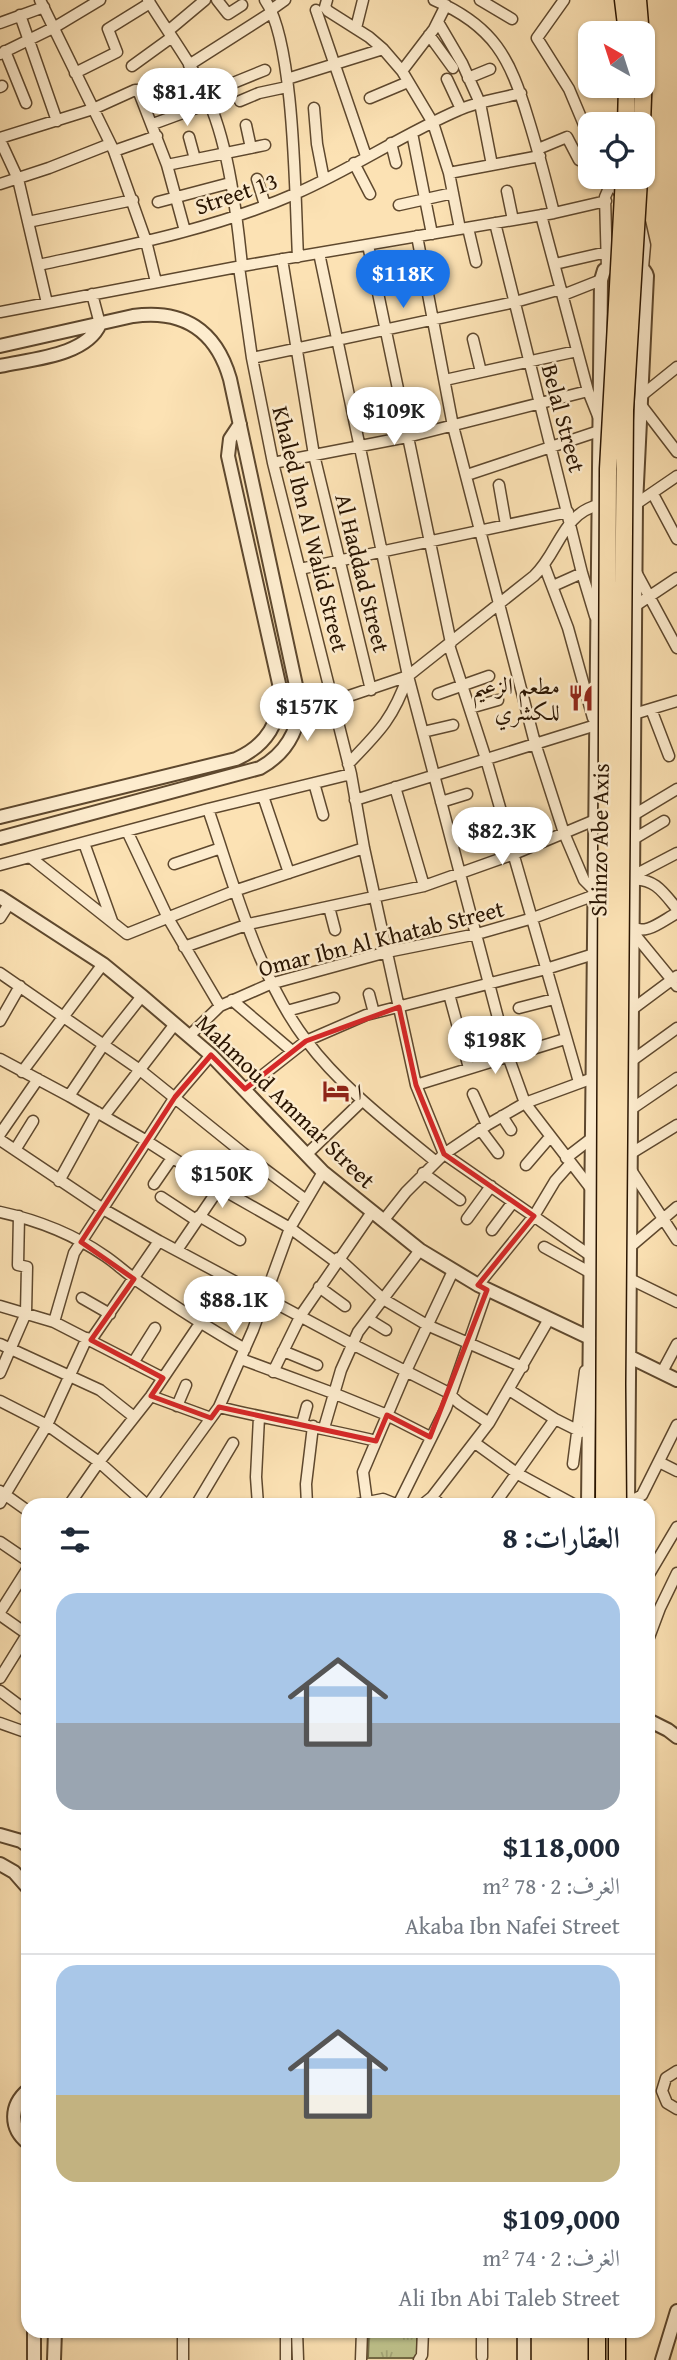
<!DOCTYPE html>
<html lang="ar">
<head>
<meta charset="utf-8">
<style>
  body { margin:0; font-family:"Gentium Book Plus",Amiri,serif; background:#f2f2f3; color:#1f2937; direction:rtl; height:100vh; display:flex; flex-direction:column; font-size:26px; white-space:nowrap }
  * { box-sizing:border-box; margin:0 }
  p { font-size:23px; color:#747a83 }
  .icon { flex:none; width:38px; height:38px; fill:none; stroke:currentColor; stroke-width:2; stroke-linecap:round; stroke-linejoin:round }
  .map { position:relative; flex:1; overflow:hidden; direction:ltr }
  .sheet { position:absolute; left:21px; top:1498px; width:634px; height:840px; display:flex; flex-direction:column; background:#fff; border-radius:21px; box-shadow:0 2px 5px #0004; direction:rtl }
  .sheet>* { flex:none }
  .needle { width:46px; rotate:321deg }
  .buttons { position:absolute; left:578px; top:21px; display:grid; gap:14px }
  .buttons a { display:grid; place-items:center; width:77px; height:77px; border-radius:14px; background:#fff; box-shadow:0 2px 5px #0004; font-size:35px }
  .price { position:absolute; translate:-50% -60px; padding:0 16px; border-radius:24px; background:#fff; color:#222; font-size:23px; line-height:46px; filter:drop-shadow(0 2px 4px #0008) }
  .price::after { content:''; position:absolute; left:50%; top:42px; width:21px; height:16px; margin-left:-10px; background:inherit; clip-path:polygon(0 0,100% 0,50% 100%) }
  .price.current { background:#1a73e8; color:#fff }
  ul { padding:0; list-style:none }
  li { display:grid; align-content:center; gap:14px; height:371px; padding:0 35px }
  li+li { border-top:2px solid #e0e1e3 }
  li span { display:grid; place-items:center; height:217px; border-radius:21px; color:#555 }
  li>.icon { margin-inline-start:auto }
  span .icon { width:126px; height:126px; fill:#fffc; stroke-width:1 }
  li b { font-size:30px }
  h2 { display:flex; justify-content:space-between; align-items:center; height:84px; padding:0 35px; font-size:30px }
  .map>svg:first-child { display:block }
  .park { fill:url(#park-tufts); stroke:#746c47; stroke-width:2 }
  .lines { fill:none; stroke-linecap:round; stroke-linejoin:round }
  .minor-casing { stroke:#5e482e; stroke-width:13 }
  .tertiary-casing { stroke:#5e482e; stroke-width:16 }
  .primary-casing { stroke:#291401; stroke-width:19 }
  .minor { stroke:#fdecce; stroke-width:10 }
  .tertiary { stroke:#fdecce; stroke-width:12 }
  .primary { stroke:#fce2b4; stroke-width:16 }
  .primary-bridge-casing { stroke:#291401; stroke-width:19; stroke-linecap:butt }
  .primary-bridge { stroke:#fce2b4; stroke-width:16 }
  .marked { fill:none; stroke:#d62828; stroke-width:5; stroke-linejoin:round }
  .labels { text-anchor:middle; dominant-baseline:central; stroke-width:5; stroke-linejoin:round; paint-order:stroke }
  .street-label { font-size:23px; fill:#291401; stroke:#fdecce }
  .poi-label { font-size:23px; fill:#291401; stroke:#fdecce; text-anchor:end }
</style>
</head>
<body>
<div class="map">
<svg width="677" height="2360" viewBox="0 0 677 2360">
  <defs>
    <pattern id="park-tufts" width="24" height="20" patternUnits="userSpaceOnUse" patternTransform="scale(1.75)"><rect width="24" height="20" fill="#bfc38d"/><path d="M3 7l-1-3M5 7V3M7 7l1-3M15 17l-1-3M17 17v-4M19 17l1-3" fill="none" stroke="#a4a778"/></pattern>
  </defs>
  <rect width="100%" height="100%" fill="#fce2b4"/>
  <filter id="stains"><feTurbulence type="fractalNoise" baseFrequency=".00286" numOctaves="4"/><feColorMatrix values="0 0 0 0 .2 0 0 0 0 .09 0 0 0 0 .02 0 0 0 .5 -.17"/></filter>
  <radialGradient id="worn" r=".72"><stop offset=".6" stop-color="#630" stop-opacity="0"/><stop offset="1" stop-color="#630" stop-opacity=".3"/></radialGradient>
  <!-- park -->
  <path class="park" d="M369,2331H417V2358H368Z"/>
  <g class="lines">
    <!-- minor casing -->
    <g class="minor-casing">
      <path id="minor" d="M40,0L114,151L146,241L156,282
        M148,0C168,33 194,66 209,102C229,148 237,216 242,266
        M217,0L228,14L242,5
        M265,0C295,42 295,201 298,257
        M327,0L325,7L328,11L369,37L383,49L402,71L433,123L449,173L460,229
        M434,0C494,26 510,58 528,118C538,150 546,181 554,213
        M480,0L512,19
        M564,0L537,38L569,89L590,139
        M271,10L285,0
        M316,10L366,156
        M20,15L57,121
        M438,22L462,63L480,103L492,165
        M0,23L44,7
        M356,28L363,0
        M168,31L205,0
        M429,35L453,68
        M5,51L26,103
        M0,54L55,27L100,0
        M189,65L272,12
        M132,66L172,37
        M402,71L434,29L446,5
        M75,73L117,52L108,29L150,3
        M468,78L490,69
        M287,79L383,49
        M447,79L461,109
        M0,87L2,86
        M138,90L167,165L185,231
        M206,94L265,70
        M370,98L408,82
        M240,101L259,93L287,87
        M314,108L317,144L324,180
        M153,124L210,103
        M246,125L251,148
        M412,133L432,234
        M189,137L195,159
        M0,138L93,109L135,90H141L164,77L176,94
        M0,140L18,179L47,303
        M391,143L396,163
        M538,149L567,137L579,160
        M114,151L157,136
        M354,163L370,194
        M167,165L265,145
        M449,173L540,156
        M607,177L622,196
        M257,179L265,205
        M0,184L49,168L110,144
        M507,191L513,220
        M158,202L230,183
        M399,205L453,193
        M541,215L588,391L598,416
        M28,222L133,200
        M495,223L582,573L595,616
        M640,223L645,245L643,268
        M468,228L476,262
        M417,236L453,426L535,743L564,833L584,880L595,891
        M368,245L451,643
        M319,253L408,676L508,1056L525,1103L592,1190
        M282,259L314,455L371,690
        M555,264L607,252
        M39,265C126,246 215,229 297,193C352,169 403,134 459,110C478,101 500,99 521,93
        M239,267L252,358L273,463L351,774L364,848L416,1085L444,1154L591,1256
        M607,268L605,197L608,190L613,184
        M92,294L100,324
        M563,295L601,280
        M0,312L242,266L554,213L606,201
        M473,339L481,372
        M252,358L515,302L561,289
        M445,380L577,351
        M641,396L677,367
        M641,405L677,452
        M273,463L407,437L588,391
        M467,475L599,431
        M499,485L506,525
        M653,494L677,539
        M636,504L677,476
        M544,565L568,628L593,718
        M300,569L568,512
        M635,570L677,648
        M553,586L582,573
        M635,606L677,578
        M449,645L486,759L579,1082
        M438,694L489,676
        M334,701L408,676L534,576C559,553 562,513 599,505
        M470,708L498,700
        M651,709L669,756
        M634,714L677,701
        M423,732L453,725
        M348,764C379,732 393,719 408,676
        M314,783L323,815
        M395,787L424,886
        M263,796L289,873
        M355,800L596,725
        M441,802L467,794
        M208,809C234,884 258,977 306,1040C340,1086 391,1125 435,1161
        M632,816L677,789
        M127,831L168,918L220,1006
        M632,840L664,821
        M84,843L112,921
        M30,857L127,934L237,890L364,848
        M174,864L221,848
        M0,865L208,809L351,774
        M631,877L677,853
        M631,880C654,877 664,893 677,909
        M329,907L335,930
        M0,918L9,904
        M631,926C645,937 663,920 677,913
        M631,930L677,986
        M184,947L249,924L424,886L514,854L595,820
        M0,973L140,1070L243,1153L306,1200
        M369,994L374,1013
        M449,994L469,1068
        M232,1000L292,1051
        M519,1008L554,999
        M287,1011L334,998
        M630,1011L677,976
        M0,1021L20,986
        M189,1036L220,1006L270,984L387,952L477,934L533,918L595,895
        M0,1059L69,1096L145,1140L218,1187L290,1228L336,1262
        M630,1062L677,1028
        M22,1072L103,964
        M416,1085L565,1039
        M245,1089L306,1041L366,1015L546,969L594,954
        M473,1094L487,1125
        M69,1096L104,1044L142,996
        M630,1110L677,1078
        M104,1116L175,1024
        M502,1116L511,1130
        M480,1129L498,1153
        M0,1134L38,1079
        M0,1140L103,1209L159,1241L352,1344L447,1392L459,1403L489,1423
        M15,1150L33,1121
        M630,1154L677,1125
        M306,1155L362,1101
        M566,1158L592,1138
        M526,1165L550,1137
        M631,1170L677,1240
        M423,1173L460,1200
        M59,1181L97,1112
        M154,1184L172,1158
        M161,1197L196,1220
        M0,1212C37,1220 73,1234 105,1256C117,1264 127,1274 139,1282C174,1306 208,1328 245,1349
        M199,1216L240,1240
        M467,1219L491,1186
        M383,1221L406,1192L444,1154L487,1125L525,1103L593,1078
        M492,1230L513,1202
        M544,1247L591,1273
        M630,1247L677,1207
        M177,1250L243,1153
        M338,1258L383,1299L427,1325L523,1367
        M630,1279L677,1302
        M478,1285L534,1216L555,1181L570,1164
        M319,1287L345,1306
        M82,1298L110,1314
        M0,1306L54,1322L163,1378
        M368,1319L386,1330
        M54,1322L74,1253L175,1097L211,1055
        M91,1340L159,1241
        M0,1344L100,1390L134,1417
        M283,1351L317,1365
        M241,1359L333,1393L387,1415L430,1437
        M133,1363L155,1328
        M273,1372L301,1315L372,1212
        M662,1372L677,1344
        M0,1373L26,1313L27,1267L18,1265L19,1216
        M509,1390L555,1419L581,1432
        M151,1396L211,1418
        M0,1401L47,1425L99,1462L147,1505
        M177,1406L186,1385
        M219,1407C271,1420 324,1428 376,1441
        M302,1424L307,1406
        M324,1428L341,1370L358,1332L420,1250
        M475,1443L518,1474L575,1505
        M659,1462L677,1471
        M573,1464L585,1371
        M0,1491L28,1511
        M432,1497L441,1505
        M628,1498L635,1499L642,1495L677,1425
        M367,1502L363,1472L406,1371L453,1271
        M0,1503L47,1425L87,1338
        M69,1505L99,1462L151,1396L230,1279
        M148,1505L219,1407L253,1330L290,1228L323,1172
        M196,1505L233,1443
        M258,1505L256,1477L259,1417
        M307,1505L306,1484L313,1426
        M353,1505L383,1499L398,1505
        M398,1505L446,1408L487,1290
        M422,1505L432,1497L489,1423L549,1319
        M494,1505L555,1419
        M0,1542L28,1561
        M648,1576L677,1527
        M0,1612L28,1568
        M0,1615L27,1634
        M648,1640L660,1608L677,1573
        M0,1678L28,1633
        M0,1691L28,1712
        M0,1723L28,1733
        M677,2071L666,2078L662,2091L667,2103L677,2109
        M183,2331V2360
        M297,2331L298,2360
        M482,2357V2331
        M286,2360V2331
        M361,2360L362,2331
        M419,2360L422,2355L423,2331"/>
    </g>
    <!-- tertiary casing -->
    <g class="tertiary-casing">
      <path id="tertiary" d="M0,346L133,316C183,309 216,330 230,379L300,704C298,733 285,754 260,768L0,838
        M0,366C31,359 86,356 100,324
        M0,817L236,759C266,746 282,721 280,688L228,456L230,439L240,424
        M0,897L103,964L142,996L211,1055L323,1172L420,1250L478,1285L590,1338
        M630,1357L677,1380
        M588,1505L601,280L604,270C615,262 643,260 647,276L636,504L628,1505
        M648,1720L668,1730L677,1737
        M0,1835L21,1841L28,1846
        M0,1864L14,1872L28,1888
        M28,2090C10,2105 9,2128 28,2143
        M34,2331V2360
        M54,2360L55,2331
        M524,2360V2331
        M662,2360L677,2311"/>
    </g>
    <!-- primary casing -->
    <g class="primary-casing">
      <path id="primary" d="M623,0L627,33
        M638,0L644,72L642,124
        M626,124L627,86
        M617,2331V2360
        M597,2360V2331"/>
    </g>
    <!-- minor -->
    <use href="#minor" class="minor"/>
    <!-- tertiary -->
    <use href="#tertiary" class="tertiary"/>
    <!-- primary -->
    <use href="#primary" class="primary"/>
    <!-- primary-bridge casing -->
    <g class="primary-bridge-casing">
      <path id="primary-bridge" d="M604,1505L608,469L624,177
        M618,1505L617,1384L625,410L639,180"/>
    </g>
    <!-- primary-bridge -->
    <use href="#primary-bridge" class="primary-bridge"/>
  </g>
  <!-- marked area -->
  <path class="marked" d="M399,1007L416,1085L444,1154L534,1216L478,1285L487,1290L430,1437L387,1415L376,1441L219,1407L211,1418L151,1396L163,1378L91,1340L134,1279L81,1242L175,1097L211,1055L245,1089L306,1041Z"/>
  <!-- icons -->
  <defs>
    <g id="restaurant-bare" transform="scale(2.1)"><path d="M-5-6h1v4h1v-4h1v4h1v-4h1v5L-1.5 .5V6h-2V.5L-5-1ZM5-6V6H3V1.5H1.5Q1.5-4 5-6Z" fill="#8f2418" stroke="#fdecce" stroke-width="2.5" paint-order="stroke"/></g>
    <g id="hotel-bare" transform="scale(2.1)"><path d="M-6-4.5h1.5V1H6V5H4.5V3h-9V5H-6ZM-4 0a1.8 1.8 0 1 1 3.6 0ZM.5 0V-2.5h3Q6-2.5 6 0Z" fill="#8f2418" stroke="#fdecce" stroke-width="2.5" paint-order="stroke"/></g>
  </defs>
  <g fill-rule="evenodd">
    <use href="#restaurant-bare" x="581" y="698"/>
    <use href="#hotel-bare" x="336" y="1091"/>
  </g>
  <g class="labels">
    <!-- street labels -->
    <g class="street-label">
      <text transform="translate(236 193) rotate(-19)">Street 13</text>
      <text transform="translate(564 418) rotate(75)">Belal Street</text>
      <text transform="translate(311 529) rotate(76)">Khaled Ibn Al Walid Street</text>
      <text transform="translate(363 573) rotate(76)">Al Haddad Street</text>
      <text transform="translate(599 840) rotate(-89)">Shinzo Abe Axis</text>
      <text transform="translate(381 938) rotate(-14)">Omar Ibn Al Khatab Street</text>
      <text transform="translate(286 1101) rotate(44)">Mahmoud Ammar Street</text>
    </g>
    <!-- poi labels -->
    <g class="poi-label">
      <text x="560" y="685">مطعم الزعيم<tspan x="560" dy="26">للكشري</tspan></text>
      <text x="357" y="1091" text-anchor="start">ا</text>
    </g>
  </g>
  <rect width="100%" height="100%" filter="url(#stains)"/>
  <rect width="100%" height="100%" fill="url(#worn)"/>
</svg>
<div class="buttons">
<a><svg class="needle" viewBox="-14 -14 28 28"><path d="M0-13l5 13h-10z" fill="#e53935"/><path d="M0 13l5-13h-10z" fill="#747a83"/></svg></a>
<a><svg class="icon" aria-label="locate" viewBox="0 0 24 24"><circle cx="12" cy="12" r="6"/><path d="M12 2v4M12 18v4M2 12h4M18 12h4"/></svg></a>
</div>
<b class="price" style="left:187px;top:128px">$81.4K</b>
<b class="price current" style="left:403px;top:310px">$118K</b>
<b class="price" style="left:394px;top:447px">$109K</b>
<b class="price" style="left:307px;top:743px">$157K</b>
<b class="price" style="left:502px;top:867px">$82.3K</b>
<b class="price" style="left:495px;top:1076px">$198K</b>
<b class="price" style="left:222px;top:1210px">$150K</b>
<b class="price" style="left:234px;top:1336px">$88.1K</b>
<section class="sheet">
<h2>العقارات: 8<svg class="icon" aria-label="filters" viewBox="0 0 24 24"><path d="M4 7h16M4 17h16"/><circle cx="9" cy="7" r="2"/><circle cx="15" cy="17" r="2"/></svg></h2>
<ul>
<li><span style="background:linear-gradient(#a9c7e8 60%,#9aa5b1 0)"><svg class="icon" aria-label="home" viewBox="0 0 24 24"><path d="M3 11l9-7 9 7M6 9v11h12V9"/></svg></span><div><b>$118,000</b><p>الغرف: 2 · 78 m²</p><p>Akaba Ibn Nafei Street</p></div></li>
<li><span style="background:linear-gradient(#a9c7e8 60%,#c2b280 0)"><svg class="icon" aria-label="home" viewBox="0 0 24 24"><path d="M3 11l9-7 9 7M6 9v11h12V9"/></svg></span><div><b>$109,000</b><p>الغرف: 2 · 74 m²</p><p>Ali Ibn Abi Taleb Street</p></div></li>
</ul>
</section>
</div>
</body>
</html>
